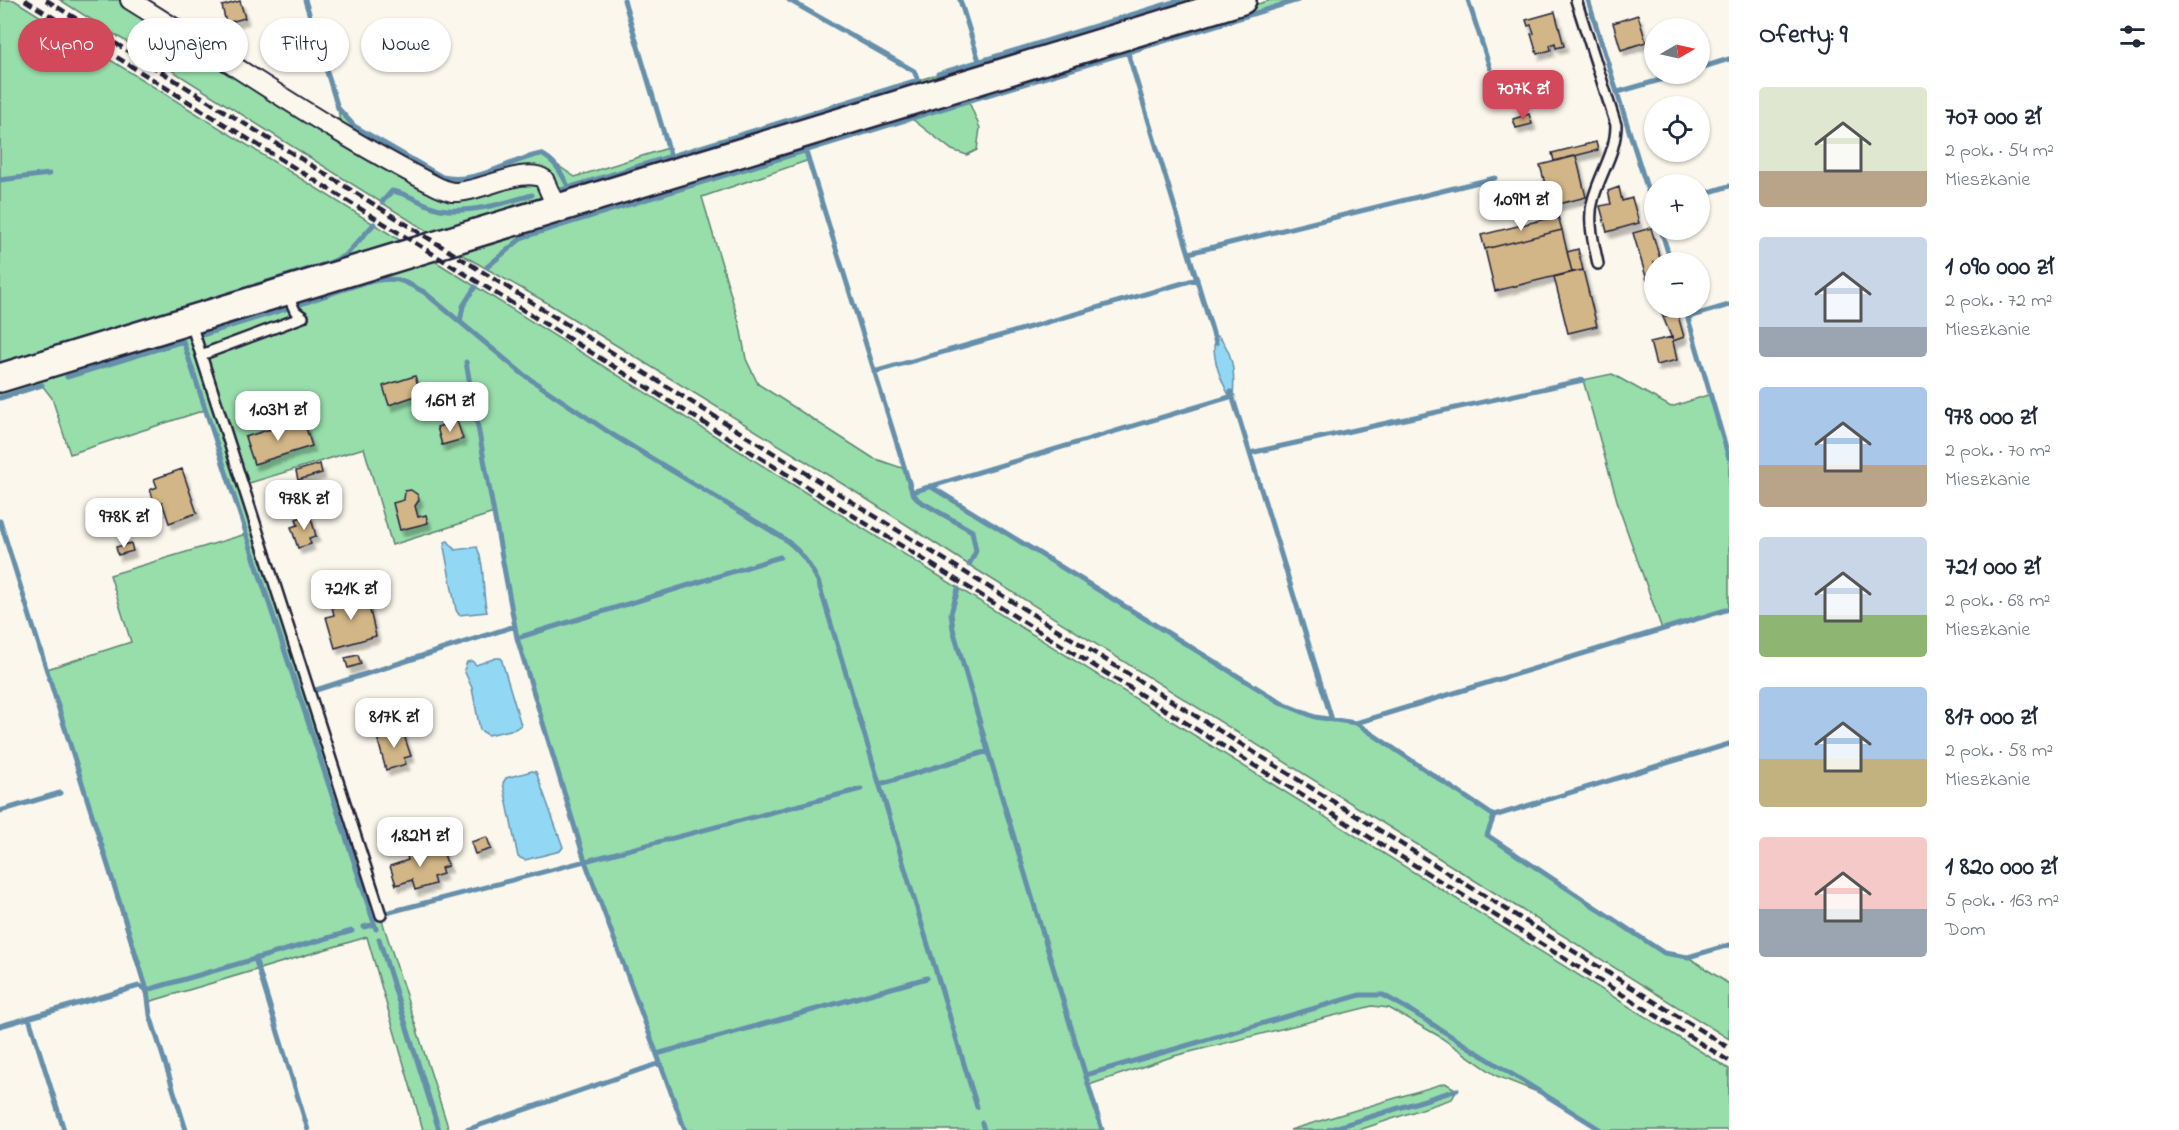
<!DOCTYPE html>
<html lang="pl">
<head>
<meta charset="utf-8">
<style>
  body { margin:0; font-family:"Indie Flower",sans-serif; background:#f2f2f3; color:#1f2937; height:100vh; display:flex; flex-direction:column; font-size:22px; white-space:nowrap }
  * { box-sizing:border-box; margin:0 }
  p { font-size:20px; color:#747a83 }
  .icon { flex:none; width:33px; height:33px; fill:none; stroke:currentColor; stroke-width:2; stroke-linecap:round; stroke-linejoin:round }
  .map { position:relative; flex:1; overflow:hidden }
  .panel { display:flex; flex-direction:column; background:#fff; width:450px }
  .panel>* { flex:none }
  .banner { position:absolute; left:18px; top:18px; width:570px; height:54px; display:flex; gap:12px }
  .needle { width:39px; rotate:81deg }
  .buttons { position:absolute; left:1644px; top:18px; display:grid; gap:12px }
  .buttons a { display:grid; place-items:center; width:66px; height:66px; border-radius:50%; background:#fff; box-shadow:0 2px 4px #0004; font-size:30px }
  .price { position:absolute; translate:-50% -51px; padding:0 14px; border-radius:12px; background:#fff; color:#222; font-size:20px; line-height:39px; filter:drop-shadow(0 2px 3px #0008) }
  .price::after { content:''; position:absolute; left:50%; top:36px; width:18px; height:14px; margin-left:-9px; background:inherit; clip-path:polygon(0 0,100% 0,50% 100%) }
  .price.current { background:#d1495b; color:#fff }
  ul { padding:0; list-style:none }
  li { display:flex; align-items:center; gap:18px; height:150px; padding:0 30px }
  li span { display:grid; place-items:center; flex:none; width:168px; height:120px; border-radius:6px; color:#555 }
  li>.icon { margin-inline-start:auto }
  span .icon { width:72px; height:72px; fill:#fffc; stroke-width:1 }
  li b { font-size:26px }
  h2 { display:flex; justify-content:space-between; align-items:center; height:72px; padding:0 30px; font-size:26px }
  .chip { padding:0 21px; border-radius:27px; background:#fff; box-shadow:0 2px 4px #0004; font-size:21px; line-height:54px }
  .chip.current { background:#d1495b; color:#fff }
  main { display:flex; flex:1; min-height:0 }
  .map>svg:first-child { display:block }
  .green { fill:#97deab; stroke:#5c8073; stroke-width:1.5 }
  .water { fill:#92d8f4; stroke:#658faa; stroke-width:1.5 }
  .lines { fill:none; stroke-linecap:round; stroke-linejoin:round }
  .stream { stroke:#658faa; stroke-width:5 }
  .building { fill:#d2b687; stroke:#22223b; stroke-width:1.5; filter:url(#shadow) }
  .lane-casing { stroke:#22223b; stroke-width:14 }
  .street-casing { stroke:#22223b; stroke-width:22 }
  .secondary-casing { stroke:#22223b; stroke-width:32 }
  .lane { stroke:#fbf7ec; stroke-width:9 }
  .street { stroke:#fbf7ec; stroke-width:18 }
  .secondary { stroke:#fbf7ec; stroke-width:27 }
  .rail { stroke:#22223b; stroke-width:4.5; stroke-dasharray:9 4.5; stroke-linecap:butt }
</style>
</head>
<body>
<main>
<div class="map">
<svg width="1729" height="1130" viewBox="0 0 1729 1130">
  <defs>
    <filter id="shadow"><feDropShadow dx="3.5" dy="6" stdDeviation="1.5" flood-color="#0004"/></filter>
  </defs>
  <rect width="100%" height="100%" fill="#fbf7ec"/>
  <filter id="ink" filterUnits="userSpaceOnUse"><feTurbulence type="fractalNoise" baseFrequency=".0167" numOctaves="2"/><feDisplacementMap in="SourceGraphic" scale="12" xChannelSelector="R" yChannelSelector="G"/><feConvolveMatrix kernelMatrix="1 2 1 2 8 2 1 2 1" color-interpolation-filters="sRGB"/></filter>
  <g filter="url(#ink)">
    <!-- green -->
    <path class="green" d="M0,0H14L406,244L0,370Z
      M60,0H130L341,130L338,108L354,126L442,177C477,185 508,160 541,154L575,177L668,148L671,156L1180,0H1210L433,235Z
      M1271,0H1298L969,102L980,128L977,150L967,155L952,150L912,119L806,152L809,160L702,197L740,326L746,359L758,384L873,458L905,469L912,492L930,487L1283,704L1315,717L1356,723L1494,816L1487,835L1664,953L1688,957L1729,984V1039L969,565L854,491L544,301L450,248L804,144Z
      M425,255L1729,1069V1130H1601L1545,1095L1497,1076L1437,1035L1389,1008L1372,1006L1174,1056L1089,1085L1102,1130H685L585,861L517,638L494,513L392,545L364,448L243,485L449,1130H423L367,937L148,1002L47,669L131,642L110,575L246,534L205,410L70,454L52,398L42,385L0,398V387Z
      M1612,374L1671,407L1711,394L1729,458V609L1662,629L1620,511L1583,380Z
      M1445,1083L1457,1090L1452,1099L1359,1130H1290Z"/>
    <!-- water -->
    <path class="water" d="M1218,336C1233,351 1235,376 1233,396L1230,397C1220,379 1211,358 1215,337Z
      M448,541L455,550L477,547C486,568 481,590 487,612L459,615L456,610L444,547L445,542Z
      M496,658H501L521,725L515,729L488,735L480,730L472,688L464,670L467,662L472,661L476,665Z
      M532,771L536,772L563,847L560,851L525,860L518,857L503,783L506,778Z"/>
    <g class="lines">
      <!-- stream -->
      <path class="stream" d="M305,0L338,108L354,126L442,177C477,185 508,160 541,154C556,161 561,173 569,188
        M624,0L671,157
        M960,0L979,61
        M1468,0L1490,68
        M1588,0L1654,210
        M1128,53L1216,343
        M1700,68L1729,59
        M938,74L1180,0
        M1618,92L1681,74
        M806,152L912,492L918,500L972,531L976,551L969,565
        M0,180L49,174
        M558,191L918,80L914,71L789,0
        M1700,195L1729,186
        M382,202L392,191C409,193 423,206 440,209C470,214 504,203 532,195
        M1661,230L1671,262
        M1189,253L1495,178
        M487,267L523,237L1298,0
        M298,305C324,297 373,275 398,280C407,282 416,288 424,292L524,375L613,435L780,536C798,548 808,561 818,581L977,1107
        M1685,308L1729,458
        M1688,317L1729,305
        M460,322L463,306L475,287
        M202,335L285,309
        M466,362L517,638L585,861L685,1130
        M0,364L329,263L346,255L374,224
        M874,372L1197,279
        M67,377L183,341L376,929
        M1231,392L1332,720
        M0,398L42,385
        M1250,453L1583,380
        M930,486L1283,704L1315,717L1356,723L1494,816L1487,835L1664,953L1688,957L1729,945
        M912,492L1233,396
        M0,521L147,990L150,1015L186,1130
        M958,589L951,613L953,629L988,751
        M517,638L780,557
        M316,690L515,626
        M1356,723L1729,609
        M880,784L988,751L1102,1130
        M0,811L60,793
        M1494,816L1729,744
        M386,913L861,789
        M364,927L374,924
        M379,939L439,1130
        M255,958L308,1130
        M29,1018L64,1130
        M0,1026L139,986L147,990L352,931
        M657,1054L927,978
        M1086,1075L1360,995H1383L1411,1011L1601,1130
        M982,1123L984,1130
        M466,1130L660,1063
        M1328,1130L1457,1090"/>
    </g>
    <!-- building -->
    <path class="building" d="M240,1L245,18L226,23L222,6Z
      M1555,12L1564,46L1556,48L1555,43L1550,45L1551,50L1537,54L1531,34L1534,33L1531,25L1528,26L1526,20Z
      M1638,15L1646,42L1621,50L1613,23Z
      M1529,114L1532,124L1516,128L1513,119Z
      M1596,142L1598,150L1554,161L1552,153Z
      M1576,156L1586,197L1551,206L1540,165Z
      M1619,187L1622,201L1632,198L1639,223L1607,232L1600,206L1611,204L1608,191Z
      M1558,216L1562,230L1485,249L1481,235Z
      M1651,228L1661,262H1654V278L1647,280L1633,233Z
      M1562,230L1572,272L1495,291L1485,249Z
      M1578,249L1583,270L1572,272L1567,252Z
      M1583,270L1597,326L1568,333L1554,277Z
      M1660,308H1675L1677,312L1663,317Z
      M1677,312L1684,337L1673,341L1663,317Z
      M1672,337L1677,360L1656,365L1650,342Z
      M415,376L421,394L389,405L383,386Z
      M303,419L312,446L254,464L245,437Z
      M457,421L463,439L442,445L437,427Z
      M320,464L322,473L298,480L296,471Z
      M182,469L197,513L169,523L162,502L155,504L150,490L157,487L154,479Z
      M411,490L418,495L419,500L415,506L418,517L426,515L428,523L400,530L393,503L404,500L405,491Z
      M310,514L316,536L309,538L311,544L298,548L291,527L298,525L296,519Z
      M131,543L133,551L118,555L116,547Z
      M366,593L376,636L335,648L326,617L334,615L331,603L348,595L349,598Z
      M358,655L361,664L348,668L345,658Z
      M402,729L411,756L404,758L406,764L386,770L377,737Z
      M487,837L491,849L475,854L471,842Z
      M425,846L427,852L442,848L448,866L441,868L443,874L433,877L435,884L415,890L412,880L396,885L390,866L408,860L406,852Z"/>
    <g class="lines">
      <!-- lane casing -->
      <g class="lane-casing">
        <path id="lane" d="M1576,0L1616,125C1616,153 1600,173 1593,200C1587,220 1594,244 1598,264
          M287,293L295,311L303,317L201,355L381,915
          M191,323L201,355"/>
      </g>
      <!-- street casing -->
      <g class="street-casing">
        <path id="street" d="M130,0C232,63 331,133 438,187C442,189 448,191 452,192C477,194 524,165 544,179L557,209"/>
      </g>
      <!-- secondary casing -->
      <g class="secondary-casing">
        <path id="secondary" d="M0,378L1242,0"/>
      </g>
      <!-- lane -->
      <use href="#lane" class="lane"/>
      <!-- street -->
      <use href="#street" class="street"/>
      <!-- secondary -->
      <use href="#secondary" class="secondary"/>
      <!-- rail -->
      <path class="rail" d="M25,0L1729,1061
        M46,0L1729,1048"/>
    </g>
  </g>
</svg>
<div class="buttons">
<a><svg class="needle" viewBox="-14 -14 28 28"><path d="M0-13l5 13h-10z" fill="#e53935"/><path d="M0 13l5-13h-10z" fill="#747a83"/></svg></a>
<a><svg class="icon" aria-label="locate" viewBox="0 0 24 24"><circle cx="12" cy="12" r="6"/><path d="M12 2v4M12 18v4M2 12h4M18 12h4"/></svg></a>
<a>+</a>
<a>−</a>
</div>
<b class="price current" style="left:1523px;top:121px">707K zł</b>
<b class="price" style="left:1521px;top:232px">1.09M zł</b>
<b class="price" style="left:450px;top:433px">1.6M zł</b>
<b class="price" style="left:278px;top:442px">1.03M zł</b>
<b class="price" style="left:304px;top:531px">978K zł</b>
<b class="price" style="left:124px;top:549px">978K zł</b>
<b class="price" style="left:351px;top:621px">721K zł</b>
<b class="price" style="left:394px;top:749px">817K zł</b>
<b class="price" style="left:420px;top:868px">1.82M zł</b>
<div class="banner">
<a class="chip current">Kupno</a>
<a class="chip">Wynajem</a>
<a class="chip">Filtry</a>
<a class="chip">Nowe</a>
</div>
</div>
<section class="panel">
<h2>Oferty: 9<svg class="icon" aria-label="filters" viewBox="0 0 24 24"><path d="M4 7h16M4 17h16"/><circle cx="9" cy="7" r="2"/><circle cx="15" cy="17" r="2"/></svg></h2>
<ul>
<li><span style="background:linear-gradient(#dfe7d0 70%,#b9a48a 0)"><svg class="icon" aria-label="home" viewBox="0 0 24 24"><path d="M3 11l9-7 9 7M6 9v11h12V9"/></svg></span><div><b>707 000 zł</b><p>2 pok. · 54 m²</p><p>Mieszkanie</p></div></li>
<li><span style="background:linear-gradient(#c9d6e8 75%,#9aa5b1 0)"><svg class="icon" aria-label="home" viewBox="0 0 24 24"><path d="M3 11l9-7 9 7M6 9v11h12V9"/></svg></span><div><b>1 090 000 zł</b><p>2 pok. · 72 m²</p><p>Mieszkanie</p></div></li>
<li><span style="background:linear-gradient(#a9c7e8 65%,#b9a48a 0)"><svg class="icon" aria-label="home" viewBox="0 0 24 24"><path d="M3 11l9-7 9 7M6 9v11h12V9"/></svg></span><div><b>978 000 zł</b><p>2 pok. · 70 m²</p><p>Mieszkanie</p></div></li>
<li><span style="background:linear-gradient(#c9d6e8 65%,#8fb573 0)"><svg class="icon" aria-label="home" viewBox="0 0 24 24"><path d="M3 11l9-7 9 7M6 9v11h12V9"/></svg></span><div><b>721 000 zł</b><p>2 pok. · 68 m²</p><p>Mieszkanie</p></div></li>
<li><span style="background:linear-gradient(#a9c7e8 60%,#c2b280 0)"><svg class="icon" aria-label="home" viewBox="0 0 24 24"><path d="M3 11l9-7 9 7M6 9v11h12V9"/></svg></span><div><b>817 000 zł</b><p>2 pok. · 58 m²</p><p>Mieszkanie</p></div></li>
<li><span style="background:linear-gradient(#f6c9c9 60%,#9aa5b1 0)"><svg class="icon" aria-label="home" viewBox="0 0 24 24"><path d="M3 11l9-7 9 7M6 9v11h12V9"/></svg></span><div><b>1 820 000 zł</b><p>5 pok. · 163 m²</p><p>Dom</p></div></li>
</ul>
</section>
</main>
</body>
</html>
